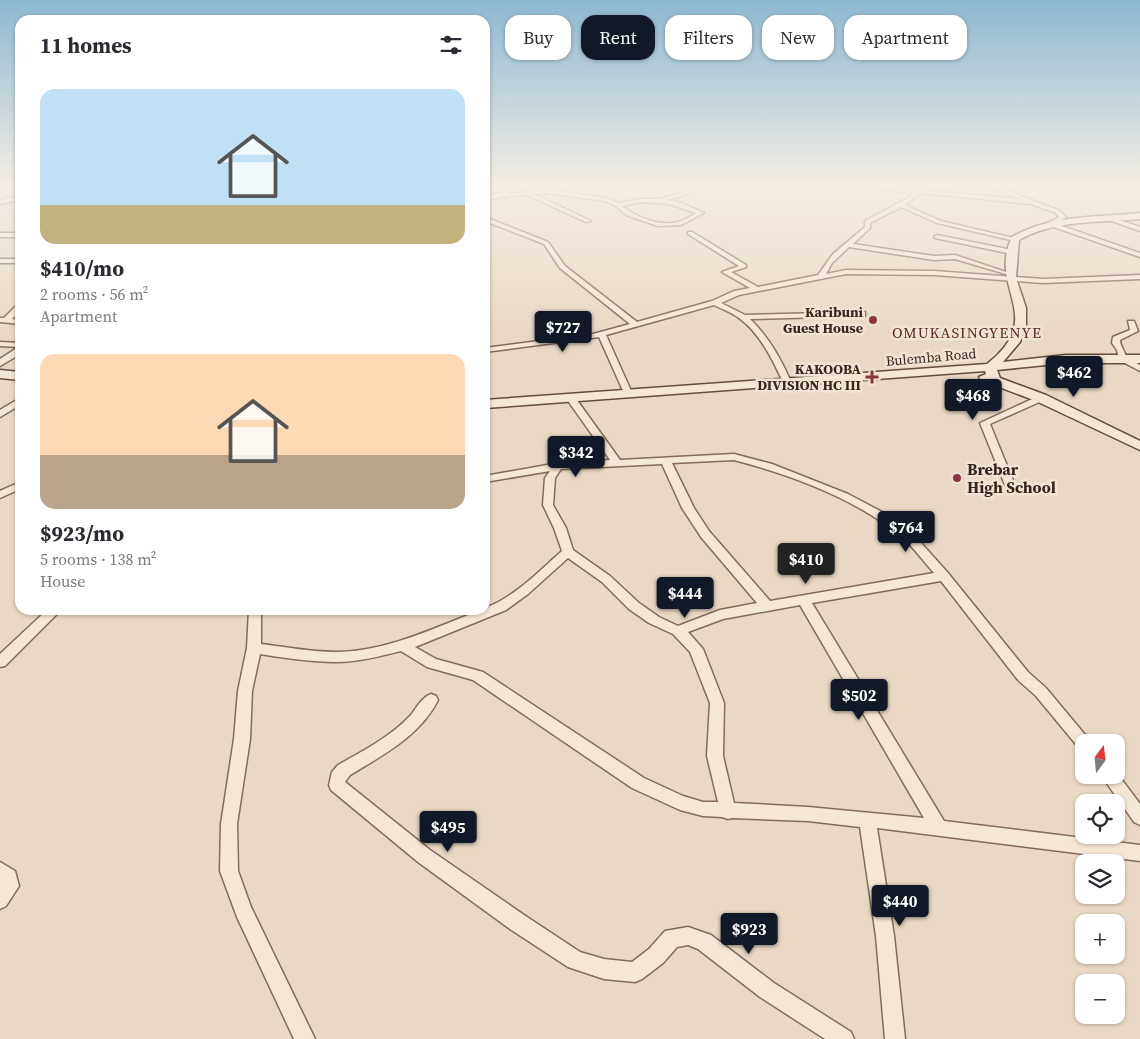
<!DOCTYPE html>
<html lang="en">
<head>
<meta charset="utf-8">
<style>
  body { margin:0; font-family:"Source Serif 4",serif; background:#f7f7f7; color:#2b2b33; height:100vh; display:flex; flex-direction:column; font-size:19px; white-space:nowrap }
  * { box-sizing:border-box; margin:0 }
  p { font-size:16px; color:#7c7c81 }
  .icon { flex:none; width:28px; height:28px; fill:none; stroke:currentColor; stroke-width:2; stroke-linecap:round; stroke-linejoin:round }
  .map { position:relative; flex:1; overflow:hidden }
  .side { position:absolute; left:15px; top:15px; width:475px; height:600px; display:flex; flex-direction:column; background:#fff; border-radius:15px; box-shadow:0 1px 4px #0004 }
  .side>* { flex:none }
  .hud { position:absolute; left:505px; top:15px; width:475px; height:45px; display:flex; gap:10px }
  .needle { width:32px; rotate:15deg }
  .buttons { position:absolute; left:1075px; top:734px; display:grid; gap:10px }
  .buttons a { display:grid; place-items:center; width:50px; height:50px; border-radius:10px; background:#fff; box-shadow:0 1px 4px #0004; font-size:25px }
  .price { position:absolute; translate:-50% -42px; padding:0 11px; border-radius:5px; background:#111827; color:#fff; font-size:16px; line-height:32px; filter:drop-shadow(0 1px 2px #0008) }
  .price::after { content:''; position:absolute; left:50%; top:30px; width:15px; height:11px; margin-left:-8px; background:inherit; clip-path:polygon(0 0,100% 0,50% 100%) }
  .price.on { background:#222; color:#fff }
  ul { padding:0; list-style:none }
  li { display:grid; align-content:center; gap:10px; height:265px; padding:0 25px }
  li span { display:grid; place-items:center; height:155px; border-radius:15px; color:#555 }
  li>.icon { margin-inline-start:auto }
  span .icon { width:90px; height:90px; fill:#fffc; stroke-width:1 }
  li b { font-size:21px }
  h2 { display:flex; justify-content:space-between; align-items:center; height:60px; padding:0 25px; font-size:21px }
  .chip { padding:0 18px; border-radius:15px; background:#fff; box-shadow:0 1px 4px #0004; font-size:18px; line-height:45px }
  .chip.on { background:#111827; color:#fff }
  .map>svg:first-child { display:block }
  .lines { fill:none; stroke-linecap:round; stroke-linejoin:round }
  .street-casing { stroke:#826b5c; stroke-width:3 }
  .secondary-casing { stroke:#644c3f; stroke-width:3 }
  .street { fill:#f5e7d6; fill-rule:evenodd }
  .secondary { fill:#f5e7d6; fill-rule:evenodd }
  .poi-dot { fill:#8b323f; stroke:#f1e4d2; stroke-width:2 }
  .labels { text-anchor:middle; dominant-baseline:central; stroke-width:5; stroke-linejoin:round; paint-order:stroke }
  .far-poi-label { font-size:14px; font-weight:bold; fill:#33261f; stroke:#f1e4d2; text-anchor:end }
  .far-street-label { font-size:14px; fill:#33261f; stroke:#f1e4d2 }
  .far-neighbourhood-label { font-size:15px; letter-spacing:1px; fill:#5c2622; stroke:#f1e4d2 }
  .poi-label { font-size:16px; font-weight:bold; fill:#33261f; stroke:#f1e4d2; text-anchor:start }
</style>
</head>
<body>
<div class="map">
<svg width="1140" height="1039" viewBox="0 0 1140 1039">
  <rect width="100%" height="100%" fill="#e9d9c4"/>
  <g class="lines">
    <!-- street casing -->
    <g class="street-casing">
      <path id="street" d="M692,187H699L686,195L666,200L681,203L704,213L681,225L658,226L626,215L616,206L605,201L546,193L534,194L591,221L586,222L527,195L500,197L485,201V197L507,191L509,194L546,189L606,198L619,203L640,199H659L682,193ZM640,202L669,204L696,213C691,216 684,221 678,222C661,227 635,217 622,206Z
        M867,187H887L1020,199L990,187H998L1060,211L1066,217L1056,224L1140,253V257L1048,225V223L1059,217L1056,213L1031,204L920,193L905,205L941,221L1018,239L1015,241L937,223L901,207L870,223V228L853,244L934,256L955,255L1009,273V275L955,259L934,260L849,247L832,263L826,274L846,270L934,271L1043,279L1140,275V279L1043,283L934,275L846,274L739,295L721,303L745,315L865,312V316H862L750,319C768,336 781,359 791,382L787,385L783,382C773,360 759,332 739,318C731,312 722,309 714,305L606,335L632,393L628,396L624,393L599,337L485,352V348L593,334L630,324L560,268L544,244L485,221V217L548,242L565,266L637,322L712,301L734,291L750,288L722,272L739,266L688,234V232H692L746,265V267L731,272L758,287L818,275L833,254L865,227V221L906,199L914,193Z
        M20,196V200L0,204V200Z
        M1111,217L1140,227V231L1109,220V218Z
        M0,233H20V237H0Z
        M937,235L1012,250L1015,252L1012,254L935,238L934,237Z
        M0,259H20V263H0Z
        M17,305H20V311L12,319L20,320V324L0,322V318H4Z
        M1128,321H1134L1138,331L1120,340C1120,346 1125,351 1126,357L1140,365V371L1119,360L1117,350L1112,343L1113,337L1130,330Z
        M0,342L20,343V347L0,346Z
        M17,348H20V354L0,366V359Z
        M571,395L574,396L620,460L734,454L772,464L848,494L882,512L913,534L948,573L1028,672L1046,688L1091,742H1084V749L1079,748L1036,696L1018,680L941,581L812,603L944,821L1140,845V861L877,828L894,936L905,1039H885L876,936L860,827L808,821L732,818L728,819L722,817L703,816L680,810L632,788L473,680L427,667L401,651C381,656 358,662 337,662C311,662 285,658 260,654L252,691L250,739L237,824L238,871L251,907L315,1039H294L237,917L220,871L221,824L234,739L238,691L247,648L249,610H261V644C286,647 312,652 337,652C388,651 434,628 481,610H485V608C515,597 538,572 562,551L554,528L543,505L545,478L550,471L485,482V476L558,463L610,460L566,398ZM734,460C791,475 858,499 904,539C915,549 924,562 934,573L770,601L709,531L694,508L672,463ZM662,464L682,508L701,537L757,603L720,610L678,626L659,617L639,603L610,576L573,550L566,528L553,505L555,478L561,469ZM568,558L602,582L629,609L649,623L673,634L690,652L710,703L707,756L718,802H703L683,796L644,778L483,672L436,659L415,647L506,610L528,594ZM800,605L924,818L808,807L734,803L723,756L724,703L703,649L688,632L723,619Z
        M1041,395L1044,396V400L990,424L1014,483L1013,485H1005L980,423Z
        M20,398V405L0,417V410Z
        M20,482V489L0,498V491Z
        M47,610H61L5,666L0,667V654Z
        M431,694L436,696L438,700C420,736 383,755 350,775L345,782L430,850L524,915L580,952L604,959L632,962L649,949L665,931L688,927L711,935L774,983L851,1032L854,1039H825L760,997L698,949L688,945L677,947L663,963L642,979L635,982L604,979L568,967L510,929L418,862L331,790L329,785L332,772L338,765C363,751 390,737 410,716C416,709 422,697 431,694Z
        M1116,772L1140,804V825L1134,822L1101,775H1116Z
        M0,862L15,871L19,886L6,906L0,909Z"/>
    </g>
    <!-- secondary casing -->
    <g class="secondary-casing">
      <path id="secondary" d="M1140,213V219C1099,223 1056,219 1019,240L1016,278L1026,308V326L1020,342L1003,362L1066,355H1140V363H1066L997,370L1000,378L1046,395L1140,441V450L1036,401L981,380L979,377L986,374L985,371L485,408V400L987,364C1048,316 987,289 1012,237C1052,214 1096,218 1140,213Z
        M0,370L20,372V380L0,378Z"/>
    </g>
    <!-- street -->
    <use href="#street" class="street"/>
    <!-- secondary -->
    <use href="#secondary" class="secondary"/>
  </g>
  <!-- sky -->
  <linearGradient id="sky" x2="0" y2="1"><stop stop-color="#8db8d2"/><stop offset="0.56" stop-color="#f5eee4"/><stop offset="1" stop-color="#f5eee4" stop-opacity="0"/></linearGradient>
  <rect width="1140" height="332" fill="url(#sky)"/>
  <!-- markers -->
  <g class="poi-dot">
    <circle cx="873" cy="320" r="5"/>
    <path d="M869.5 369.5h5v5h5v5h-5v5h-5v-5h-5v-5h5z"/>
    <circle cx="957" cy="478" r="5"/>
  </g>
  <g class="labels">
    <!-- far-poi labels -->
    <g class="far-poi-label">
      <text x="863" y="312">Karibuni<tspan x="863" dy="16">Guest House</tspan></text>
      <text x="861" y="369">KAKOOBA<tspan x="861" dy="16">DIVISION HC III</tspan></text>
    </g>
    <!-- far-street labels -->
    <g class="far-street-label">
      <text transform="translate(931 357) rotate(-5)">Bulemba Road</text>
    </g>
    <!-- far-neighbourhood labels -->
    <g class="far-neighbourhood-label">
      <text x="967" y="332">OMUKASINGYENYE</text>
    </g>
    <!-- poi labels -->
    <g class="poi-label">
      <text x="967" y="469">Brebar<tspan x="967" dy="18">High School</tspan></text>
    </g>
  </g>
</svg>
<div class="buttons">
<a><svg class="needle" viewBox="-14 -14 28 28"><path d="M0-13l5 13h-10z" fill="#e53935"/><path d="M0 13l5-13h-10z" fill="#7c7c81"/></svg></a>
<a><svg class="icon" aria-label="locate" viewBox="0 0 24 24"><circle cx="12" cy="12" r="6"/><path d="M12 2v4M12 18v4M2 12h4M18 12h4"/></svg></a>
<a><svg class="icon" aria-label="layers" viewBox="0 0 24 24"><path d="M12 4l9 5-9 5-9-5zM3 14l9 5 9-5"/></svg></a>
<a>+</a>
<a>−</a>
</div>
<b class="price" style="left:563px;top:353px">$727</b>
<b class="price" style="left:1074px;top:398px">$462</b>
<b class="price" style="left:973px;top:421px">$468</b>
<b class="price" style="left:576px;top:478px">$342</b>
<b class="price" style="left:906px;top:553px">$764</b>
<b class="price on" style="left:806px;top:585px">$410</b>
<b class="price" style="left:685px;top:619px">$444</b>
<b class="price" style="left:859px;top:721px">$502</b>
<b class="price" style="left:448px;top:853px">$495</b>
<b class="price" style="left:900px;top:927px">$440</b>
<b class="price" style="left:749px;top:955px">$923</b>
<div class="hud">
<a class="chip">Buy</a>
<a class="chip on">Rent</a>
<a class="chip">Filters</a>
<a class="chip">New</a>
<a class="chip">Apartment</a>
</div>
<section class="side">
<h2>11 homes<svg class="icon" aria-label="filters" viewBox="0 0 24 24"><path d="M4 7h16M4 17h16"/><circle cx="9" cy="7" r="2"/><circle cx="15" cy="17" r="2"/></svg></h2>
<ul>
<li><span style="background:linear-gradient(#bfe0f5 75%,#c2b280 0)"><svg class="icon" aria-label="home" viewBox="0 0 24 24"><path d="M3 11l9-7 9 7M6 9v11h12V9"/></svg></span><div><b>$410/mo</b><p>2 rooms · 56 m²</p><p>Apartment</p></div></li>
<li><span style="background:linear-gradient(#ffd9b3 65%,#b9a48a 0)"><svg class="icon" aria-label="home" viewBox="0 0 24 24"><path d="M3 11l9-7 9 7M6 9v11h12V9"/></svg></span><div><b>$923/mo</b><p>5 rooms · 138 m²</p><p>House</p></div></li>
</ul>
</section>
</div>
</body>
</html>
